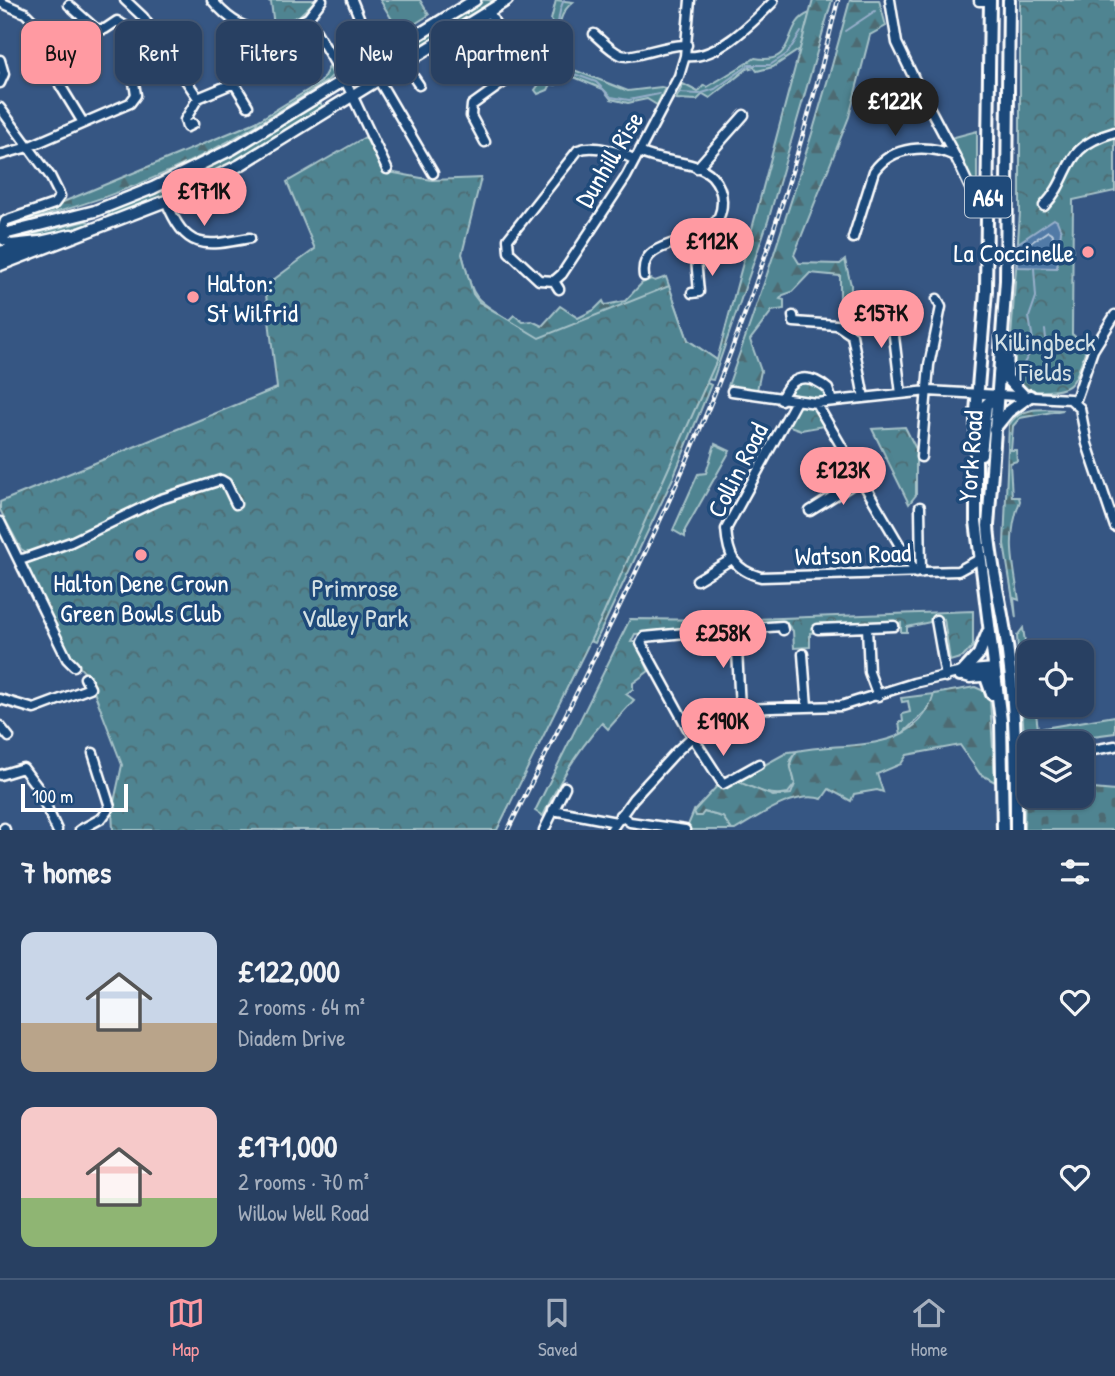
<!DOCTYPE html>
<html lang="en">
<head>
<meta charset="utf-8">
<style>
  body { margin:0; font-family:"Patrick Hand",sans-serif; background:#344b6b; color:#f1f3f6; height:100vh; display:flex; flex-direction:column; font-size:26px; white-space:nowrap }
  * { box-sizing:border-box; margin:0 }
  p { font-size:23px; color:#a5afbe }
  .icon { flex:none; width:38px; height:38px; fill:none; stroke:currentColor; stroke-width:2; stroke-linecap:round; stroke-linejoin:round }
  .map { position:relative; height:830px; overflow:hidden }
  .drawer { display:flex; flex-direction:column; background:#284062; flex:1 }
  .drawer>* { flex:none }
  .guide { position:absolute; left:21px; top:21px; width:700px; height:63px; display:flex; gap:14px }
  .buttons { position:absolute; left:1017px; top:640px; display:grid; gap:14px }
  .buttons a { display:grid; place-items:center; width:77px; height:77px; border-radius:14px; background:#284062; box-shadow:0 2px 5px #0004,0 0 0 2px #445977; font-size:35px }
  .scale { position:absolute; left:21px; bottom:18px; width:107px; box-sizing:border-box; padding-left:7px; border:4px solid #fff; border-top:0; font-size:19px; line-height:24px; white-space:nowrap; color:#fff; -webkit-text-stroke:5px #1f4a7a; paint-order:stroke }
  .price { position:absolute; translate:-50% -60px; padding:0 16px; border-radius:24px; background:#ff9aa2; color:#111; font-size:23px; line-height:46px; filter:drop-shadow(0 2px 4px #0008) }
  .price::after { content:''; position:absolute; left:50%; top:42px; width:21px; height:16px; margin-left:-10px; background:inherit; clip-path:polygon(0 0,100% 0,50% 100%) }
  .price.selected { background:#222; color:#fff }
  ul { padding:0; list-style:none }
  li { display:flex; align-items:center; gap:21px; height:175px; padding:0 21px }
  li span { display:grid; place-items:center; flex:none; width:196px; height:140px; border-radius:14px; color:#555 }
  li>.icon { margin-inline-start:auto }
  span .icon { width:84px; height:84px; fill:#fffc; stroke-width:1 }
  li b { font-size:30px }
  h2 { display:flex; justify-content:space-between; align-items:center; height:84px; padding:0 21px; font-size:30px }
  .tag { padding:0 24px; border-radius:14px; background:#284062; box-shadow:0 2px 5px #0004,0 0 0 2px #445977; font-size:24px; line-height:63px }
  .tag.selected { background:#ff9aa2; color:#111 }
  .dock { display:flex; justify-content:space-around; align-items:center; height:98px; border-top:2px solid #445977; background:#284062; font-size:19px; color:#a5afbe }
  .dock a { display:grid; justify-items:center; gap:4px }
  .dock .selected { color:#ff9aa2 }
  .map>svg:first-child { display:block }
  .green { fill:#4f8491; stroke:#a7c2c8; stroke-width:2 }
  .forest { fill:url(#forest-firs); stroke:#a7c2c8; stroke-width:2 }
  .cemetery { fill:url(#cemetery-stones); stroke:#a7c2c8; stroke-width:2 }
  .park { fill:url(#park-crowns); stroke:#a7c2c8; stroke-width:2 }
  .water { fill:#517aa6; stroke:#97afca; stroke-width:2 }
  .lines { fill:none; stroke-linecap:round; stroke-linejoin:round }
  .shore { stroke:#b9cadb; stroke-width:2 }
  .stream { stroke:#97afca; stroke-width:2 }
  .minor-casing { stroke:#fff; stroke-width:13 }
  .major-casing { stroke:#fff; stroke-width:15 }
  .highway-casing { stroke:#fff; stroke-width:16 }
  .minor { stroke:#1f4a7a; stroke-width:8 }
  .major { stroke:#1f4a7a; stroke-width:10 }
  .highway { stroke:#1f4a7a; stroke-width:10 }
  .rail-casing { stroke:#fff; stroke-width:4.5 }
  .rail { stroke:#1f4a7a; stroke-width:2; stroke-dasharray:5; stroke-linecap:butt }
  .poi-dot { fill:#ff9aa2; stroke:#1f4a7a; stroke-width:2.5 }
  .labels { text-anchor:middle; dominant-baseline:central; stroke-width:7; stroke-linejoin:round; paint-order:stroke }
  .shield { fill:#1f4a7a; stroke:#bcc9d7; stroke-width:2 }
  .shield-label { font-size:24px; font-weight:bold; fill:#fff }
  .street-label { font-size:26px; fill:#fff; stroke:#1f4a7a }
  .poi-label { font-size:26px; fill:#fff; stroke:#1f4a7a; text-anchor:end }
  .park-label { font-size:26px; fill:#d3e0e4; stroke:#1f4a7a }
</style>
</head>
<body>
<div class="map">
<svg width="1115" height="830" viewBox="0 0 1115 830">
  <defs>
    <pattern id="forest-firs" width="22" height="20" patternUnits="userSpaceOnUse" patternTransform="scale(1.75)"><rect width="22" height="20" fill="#4f8491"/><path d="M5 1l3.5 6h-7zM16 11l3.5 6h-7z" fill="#4e6b72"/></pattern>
    <pattern id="cemetery-stones" width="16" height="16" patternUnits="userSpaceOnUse" patternTransform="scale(1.75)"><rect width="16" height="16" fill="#4f8491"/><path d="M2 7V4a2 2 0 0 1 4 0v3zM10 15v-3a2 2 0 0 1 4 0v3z" fill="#4e6b72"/></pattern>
    <pattern id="park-crowns" width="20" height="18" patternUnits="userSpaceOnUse" patternTransform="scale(1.75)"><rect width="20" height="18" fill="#4f8491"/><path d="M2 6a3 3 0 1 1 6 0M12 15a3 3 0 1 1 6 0" fill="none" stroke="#4e6b72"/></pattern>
  </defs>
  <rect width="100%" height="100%" fill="#365683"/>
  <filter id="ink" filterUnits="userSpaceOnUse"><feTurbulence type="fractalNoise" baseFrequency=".0143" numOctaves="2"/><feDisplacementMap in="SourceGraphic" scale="14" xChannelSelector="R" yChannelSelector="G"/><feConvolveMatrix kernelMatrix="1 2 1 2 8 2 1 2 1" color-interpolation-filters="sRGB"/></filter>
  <g filter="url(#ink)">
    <!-- green -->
    <path class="green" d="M483,0H499L361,81H355Z
      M556,0L573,2C552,19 559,44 566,67L628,91L661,87L665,88L657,105L647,99L628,103L611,99L603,89L569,75L567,79L563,77L556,85L551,84L548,90L538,94L535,90L540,83L561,71L549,42L556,29L551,20Z
      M810,13L800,49L773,67L757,71L754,67L747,69L710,98L703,94L697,100L676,99L683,84L698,92L704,85L707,87L755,58C799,66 781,23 810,13Z
      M329,67L333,75L327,81L258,124L256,122L321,82Z
      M320,101L323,109C255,153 184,192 106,219L112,209L216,164Z
      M977,131V182L973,184L951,138Z
      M86,221L92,223L67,231L10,240Z
      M715,444L730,451L685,530V537L673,530L698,474L706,473Z
      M1023,628L1029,669V705H1035L1038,729L1115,716V733L1040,743L1029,741L1024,736L1017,636Z
      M934,694L930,707L901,735L899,722H903L902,714L910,712L908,701L902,702L901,698Z
      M797,751L790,760L795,784L788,793C768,798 750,786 730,784L788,752Z
      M694,811L697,816L704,812L723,817L732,830H686Z"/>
    <!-- forest -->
    <path class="forest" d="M813,0H832L768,221L713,380L573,359L390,260L462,254C474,297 469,296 509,320L514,315L523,322L532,321L542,326L560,306L578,318L594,310L603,301L605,305L625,301L642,283L651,279L655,281L666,277L688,340L717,360Z
      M850,0H879L886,26L870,35L849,117L794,255L799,263L840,264L845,260L851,285V302L840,299V276L810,273L792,292L783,295L780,299L784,300V309L772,311L750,340L761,371L757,390L728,386C774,259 815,131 850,0Z
      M256,122L258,124C180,172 99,204 10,224Z
      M703,381L711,385L673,478L595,643L590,641Z
      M1063,410L1020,418L1013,426L1011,450H1016L1017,461L1010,463L1012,497H1019L1020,501C1006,538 1013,562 1019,600L1014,598L1016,618L1004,544L1009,425C1020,406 1043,409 1063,410Z
      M975,687L986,692L990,700L995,782L980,774L960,745L907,755L901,764L877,774L883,792L877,790L854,794L851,801L829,789L822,799C794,790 758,817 735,830H732L723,817L704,812L701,816H696L694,811L718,785L721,789L739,782L773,796L791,794L795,784C793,768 785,766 797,751C845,741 916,756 934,694Z"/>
    <!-- cemetery -->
    <path class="cemetery" d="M1025,784H1029V796H1082V788L1115,791V830H1024Z"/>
    <!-- park -->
    <path class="park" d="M265,0H316L299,16L274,26L271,2Z
      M380,0H420L429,15L405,30L400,23L396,26Z
      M1020,0H1115V191L1073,200L1072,334L1087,346C1071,393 1075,390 1025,392L1013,381L1009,365L1020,213Z
      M365,137L384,171L432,180L481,178L462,254L473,294L479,302L539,338L669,286L688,340L717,360L603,615L497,830H113L112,811L122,765L88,676L72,659L24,563L28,558L26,552L21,549L0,510V502L277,388L265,286L315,249L287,182Z
      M795,379L819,382L832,401L817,403L829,425L801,430L784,424L796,401L781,400Z
      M905,427L916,449V495L909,504L872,429Z
      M973,611V646L963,657L950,661L944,619L907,627V632H901V623L820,624L819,632L810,633V647L794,648L793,631L787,624L635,634L631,642H636L649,671L633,683V689L626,694L634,700L608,729L602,723C578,750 558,783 543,816L535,811L630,619L728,620Z"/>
    <!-- water -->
    <path class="water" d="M1054,219L1057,221L1061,231L1057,268L1017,267L1018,243Z"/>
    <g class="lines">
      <!-- shore -->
      <path class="shore" d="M1048,231L1053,234L1049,260H1026V246Z"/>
      <!-- stream -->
      <path class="stream" d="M564,0C556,15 560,27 554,43L566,71L596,82L611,97L629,100L659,94
        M845,31L875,11
        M679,93L699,94L715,89L749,65H770L787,54L801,32
        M1012,375L1020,370L1034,346L1029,317L1036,297L1034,268
        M1039,379L1048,355L1045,330"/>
      <!-- minor casing -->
      <g class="minor-casing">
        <path id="minor" d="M125,0L143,17L198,98L234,83
          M212,0C239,33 270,40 308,18
          M322,0L308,18L345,80L387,169
          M352,0L361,22
          M890,0L897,43L924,99
          M979,1H990
          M0,2L25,13L43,31L54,53L60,85L82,121
          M275,32L278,76
          M594,34C602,41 611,51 621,55C632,60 667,43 687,45
          M685,56C717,60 753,22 773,2
          M0,60L4,74L0,83
          M404,63L419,85
          M378,79L433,173
          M928,105L955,156
          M248,106L234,83L250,30
          M0,108L50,176L60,196L54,204L5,221L2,229L3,240L11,244L39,241
          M193,124L187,127L185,120L198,98
          M485,142L471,116L472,105L511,77L516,67L489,11
          M640,152C661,164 695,159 712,176C718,183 722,192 722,201C723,254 637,229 644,276
          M0,155L28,147L130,103L136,95L125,26L117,21L105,29H96L69,5
          M697,168L744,115
          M166,201C186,250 202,247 250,238
          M1044,206C1075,173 1059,148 1115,132
          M853,238L874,171C893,145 928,144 955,156L971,190L988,194
          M36,242L71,234
          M0,251L17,247
          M0,257L42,245
          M554,281L539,280L509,252L508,239L578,150C594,144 621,152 635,160
          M559,289L554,281L562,274L626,177L679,76L685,56L690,0
          M692,293L699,292L694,237
          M890,303L901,394
          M878,304L903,302
          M793,316L794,322L837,325L852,335L864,398
          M732,391L816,403L928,391L1070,399L1080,408L1087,444L1115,527
          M781,400C790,375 808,372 828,389L832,401
          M796,401L726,529C728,556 734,570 761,577L958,571L978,560
          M1075,402L1093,350L1115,315
          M816,403L916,573
          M921,457L929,365L941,307L937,299
          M920,507L921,573
          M810,511L861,479
          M0,522L67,659L74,666
          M18,558L23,559L71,542L158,500L221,480L226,483L236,504
          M697,580L732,559
          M936,620L946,677
          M867,627L869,672L878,696
          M818,629L894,626
          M736,630L740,709
          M697,632L782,626L783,630
          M685,633L644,637L641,643L692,736L723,784L759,764
          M803,654L807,707
          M960,675L970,678L992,676
          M0,699L34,709L90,688L85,678
          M0,726L9,737
          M1016,748H1029
          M1082,752L1115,746
          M1017,759L1029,758
          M0,775L23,768L38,788L57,830
          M553,810L616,822
          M620,815L630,822L685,830
          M4,828L5,830
          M80,830L102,818L110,807L93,753
          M544,830L565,787
          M611,830L633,799L677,751L705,725L724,715L740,709L841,706L914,683L971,670L995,668"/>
      </g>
      <!-- major casing -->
      <g class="major-casing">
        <path id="major" d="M0,235L95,211L153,188L232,149L475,0
          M0,265L166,201L240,165L507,0"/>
      </g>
      <!-- highway casing -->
      <g class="highway-casing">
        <path id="highway" d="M990,0L986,291L976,412V521L1001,721L1003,830
          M1009,0L1006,280L988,526C991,570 1003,610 1008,653C1016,712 1016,771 1016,830
          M1008,343L1007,378L1024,396
          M994,429L1008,412L1030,396
          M981,454L986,405L997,395
          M960,675L979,654L988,632
          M986,677L992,694"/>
      </g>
      <!-- minor -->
      <use href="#minor" class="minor"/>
      <!-- major -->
      <use href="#major" class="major"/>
      <!-- highway -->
      <use href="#highway" class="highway"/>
      <!-- rail casing -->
      <g class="rail-casing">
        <path id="rail" d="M508,830C570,705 635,581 690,453C752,308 802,153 838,0"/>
      </g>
      <!-- rail -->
      <use href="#rail" class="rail"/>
    </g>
  </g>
  <!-- markers -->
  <g class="poi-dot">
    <circle cx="1088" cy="252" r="7"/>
    <circle cx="193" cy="297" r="7"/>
    <circle cx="141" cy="555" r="7"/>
  </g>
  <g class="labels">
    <!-- shield labels -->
    <rect class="shield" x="965" y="176.5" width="46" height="41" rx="5"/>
    <g class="shield-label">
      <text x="988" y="197">A64</text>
    </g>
    <!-- street labels -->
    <g class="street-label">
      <text transform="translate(609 159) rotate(-59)">Dunhill Rise</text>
      <text transform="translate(970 456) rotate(-86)">York Road</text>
      <text transform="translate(737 470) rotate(-63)">Collin Road</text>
      <text transform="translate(853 554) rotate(-2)">Watson Road</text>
    </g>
    <!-- poi labels -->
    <g class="poi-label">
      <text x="1074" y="252">La Coccinelle</text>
      <text x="207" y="282" text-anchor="start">Halton:<tspan x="207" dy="30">St Wilfrid</tspan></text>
      <text x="141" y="582" text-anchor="middle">Halton Dene Crown<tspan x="141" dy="30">Green Bowls Club</tspan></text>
    </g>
    <!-- park labels -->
    <g class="park-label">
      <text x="1045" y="341">Killingbeck<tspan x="1045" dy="30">Fields</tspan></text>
      <text x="355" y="587">Primrose<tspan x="355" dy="30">Valley Park</tspan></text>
    </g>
  </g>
</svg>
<div class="buttons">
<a><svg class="icon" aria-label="locate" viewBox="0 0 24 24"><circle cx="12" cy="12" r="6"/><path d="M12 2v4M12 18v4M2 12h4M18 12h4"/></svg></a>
<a><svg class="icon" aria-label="layers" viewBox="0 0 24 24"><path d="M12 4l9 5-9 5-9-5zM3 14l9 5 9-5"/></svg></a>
</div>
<div class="scale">100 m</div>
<b class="price selected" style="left:895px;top:138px">£122K</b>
<b class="price" style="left:204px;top:228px">£171K</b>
<b class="price" style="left:712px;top:278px">£112K</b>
<b class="price" style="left:881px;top:350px">£157K</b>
<b class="price" style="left:843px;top:507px">£123K</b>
<b class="price" style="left:723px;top:670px">£258K</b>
<b class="price" style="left:723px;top:758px">£190K</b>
<div class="guide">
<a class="tag selected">Buy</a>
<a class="tag">Rent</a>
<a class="tag">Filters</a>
<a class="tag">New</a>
<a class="tag">Apartment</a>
</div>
</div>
<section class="drawer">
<h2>7 homes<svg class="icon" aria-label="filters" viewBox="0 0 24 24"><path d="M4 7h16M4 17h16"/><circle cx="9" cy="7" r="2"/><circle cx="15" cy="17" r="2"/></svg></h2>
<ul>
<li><span style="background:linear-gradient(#c9d6e8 65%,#b9a48a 0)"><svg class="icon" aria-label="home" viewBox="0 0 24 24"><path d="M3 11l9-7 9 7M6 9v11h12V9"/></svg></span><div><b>£122,000</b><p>2 rooms · 64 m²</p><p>Diadem Drive</p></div><svg class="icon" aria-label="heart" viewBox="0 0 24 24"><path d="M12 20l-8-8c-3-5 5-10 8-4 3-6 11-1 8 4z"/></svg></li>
<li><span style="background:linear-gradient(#f6c9c9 65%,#8fb573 0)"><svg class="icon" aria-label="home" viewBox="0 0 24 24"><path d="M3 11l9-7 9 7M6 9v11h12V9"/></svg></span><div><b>£171,000</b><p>2 rooms · 70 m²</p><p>Willow Well Road</p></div><svg class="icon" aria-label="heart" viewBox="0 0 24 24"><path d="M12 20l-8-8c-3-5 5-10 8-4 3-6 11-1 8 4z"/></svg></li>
</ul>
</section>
<nav class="dock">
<a class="selected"><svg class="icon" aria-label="map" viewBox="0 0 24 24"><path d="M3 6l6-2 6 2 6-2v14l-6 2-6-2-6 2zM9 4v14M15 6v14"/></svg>Map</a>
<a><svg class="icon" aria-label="saved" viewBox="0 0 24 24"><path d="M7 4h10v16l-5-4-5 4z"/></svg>Saved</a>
<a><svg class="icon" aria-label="home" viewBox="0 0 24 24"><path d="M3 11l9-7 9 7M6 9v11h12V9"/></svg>Home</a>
</nav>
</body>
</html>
